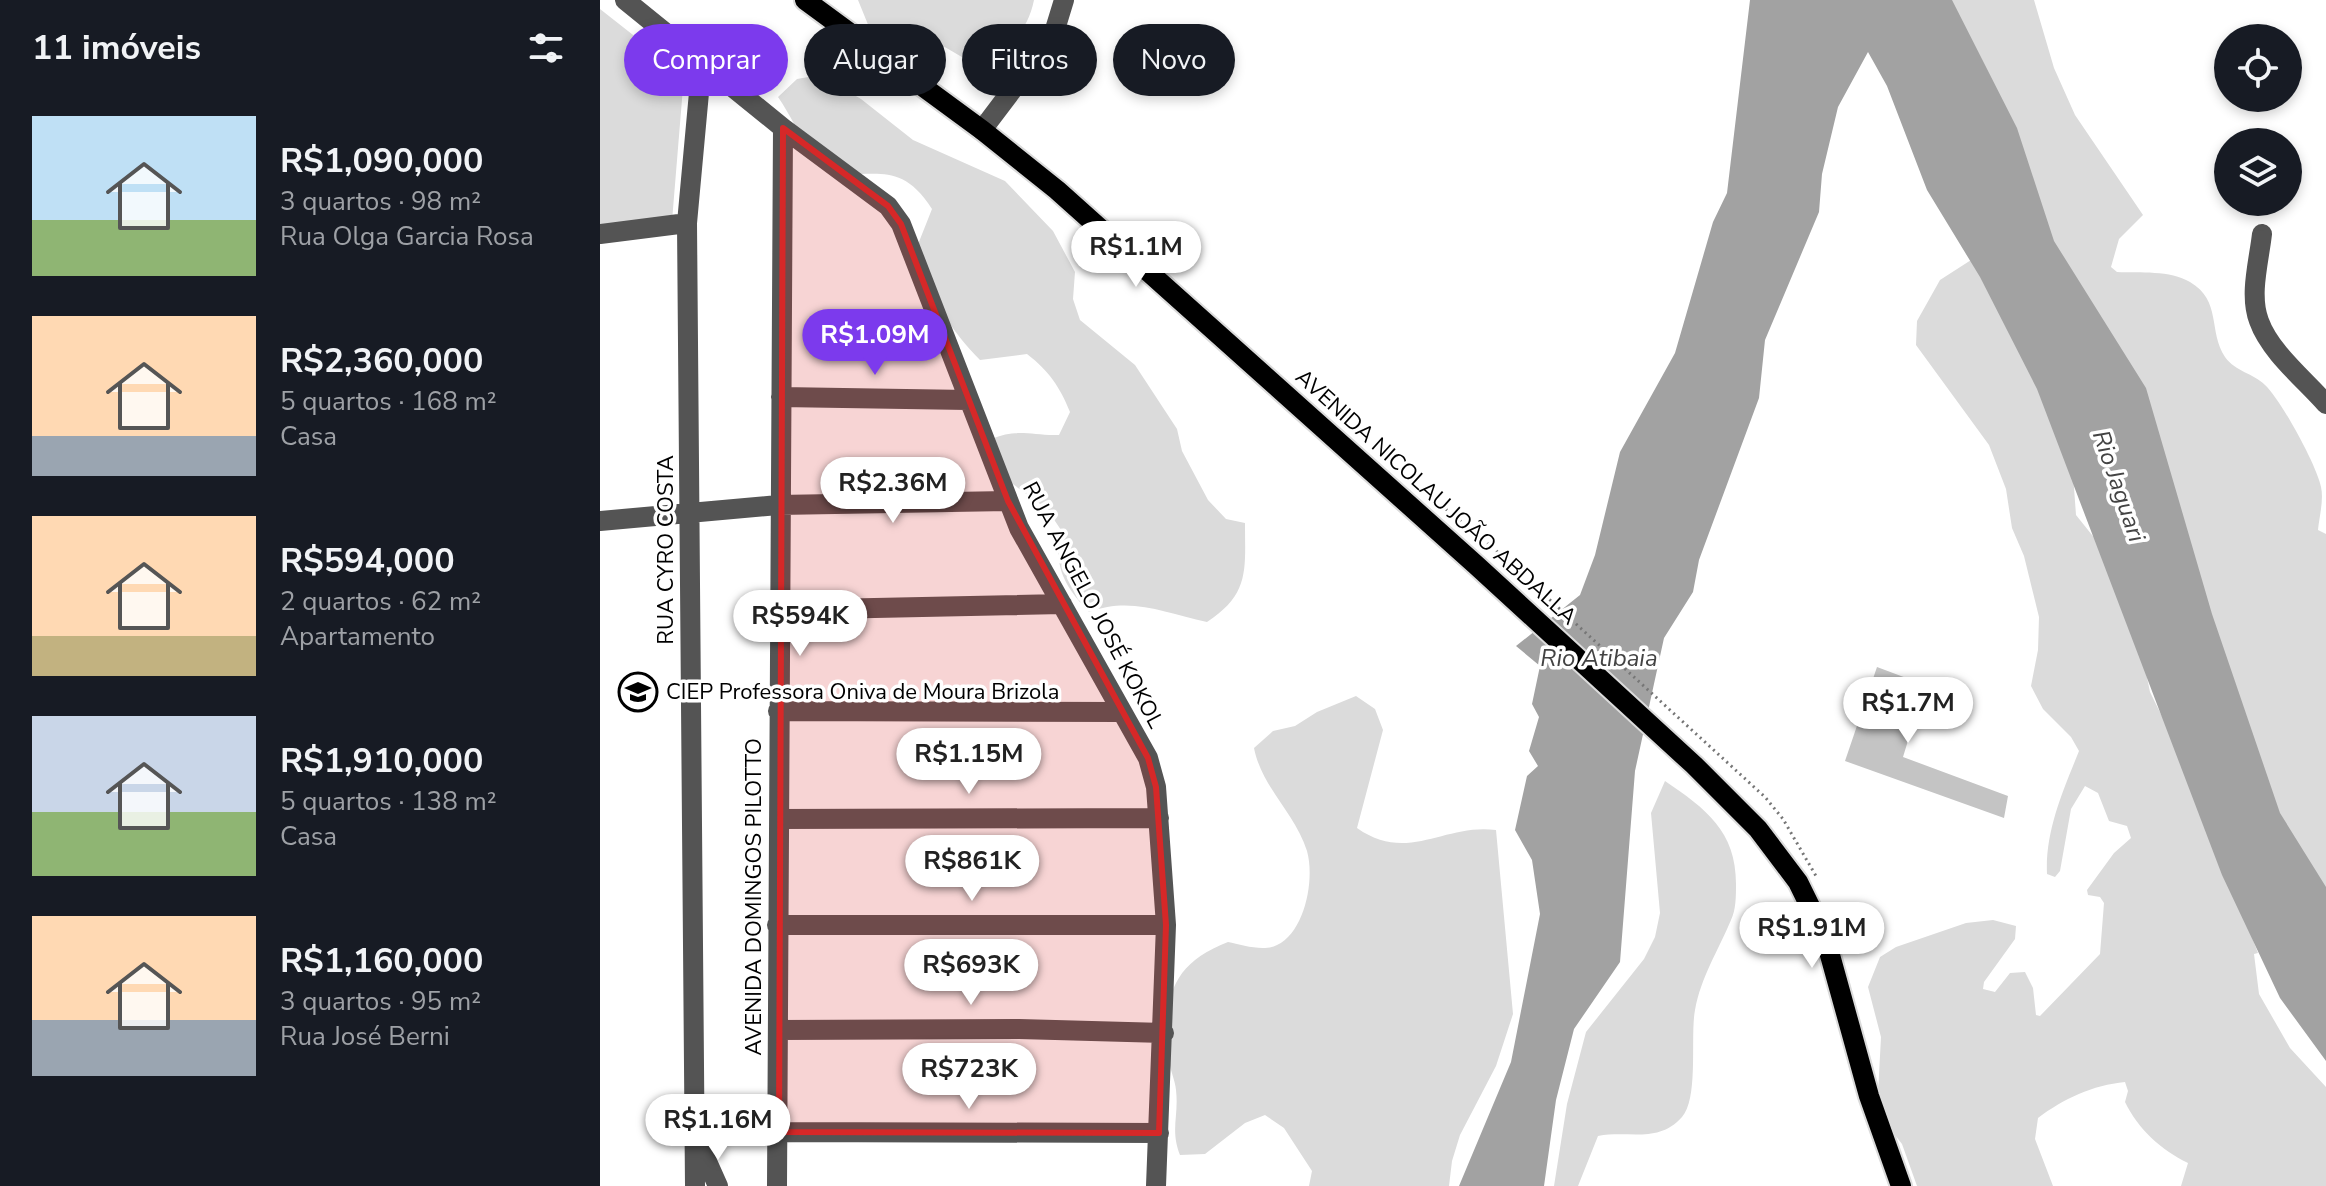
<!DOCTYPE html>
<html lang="pt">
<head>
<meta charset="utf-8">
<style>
  body { margin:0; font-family:"Nunito Sans",sans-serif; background:#242831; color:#f1f3f6; height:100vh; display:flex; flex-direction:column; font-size:30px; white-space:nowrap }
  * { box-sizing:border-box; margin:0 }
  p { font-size:26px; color:#9ea1a6 }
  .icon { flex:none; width:44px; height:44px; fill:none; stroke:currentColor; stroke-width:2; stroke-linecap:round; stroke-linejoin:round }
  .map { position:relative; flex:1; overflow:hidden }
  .details { display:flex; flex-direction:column; background:#171b24; width:600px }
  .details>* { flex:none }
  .hud { position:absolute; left:24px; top:24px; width:760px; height:72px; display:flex; gap:16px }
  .tools { position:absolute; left:1614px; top:24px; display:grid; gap:16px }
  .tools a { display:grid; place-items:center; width:88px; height:88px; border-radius:50%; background:#171b24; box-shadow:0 4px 12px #0003; font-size:40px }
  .price { position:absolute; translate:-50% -68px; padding:0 18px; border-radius:28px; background:#fff; color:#222; font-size:26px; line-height:52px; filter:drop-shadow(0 2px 4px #0008) }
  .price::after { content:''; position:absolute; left:50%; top:48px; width:24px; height:18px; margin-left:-12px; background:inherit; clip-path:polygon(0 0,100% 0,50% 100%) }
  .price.active { background:#7c3aed; color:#fff }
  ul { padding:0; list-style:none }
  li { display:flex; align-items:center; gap:24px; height:200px; padding:0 32px }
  li span { display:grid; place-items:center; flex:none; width:224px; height:160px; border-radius:0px; color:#555 }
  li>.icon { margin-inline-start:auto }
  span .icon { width:96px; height:96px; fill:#fffc; stroke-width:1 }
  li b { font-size:34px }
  h2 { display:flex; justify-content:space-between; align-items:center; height:96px; padding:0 32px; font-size:34px }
  .chip { padding:0 28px; border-radius:36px; background:#171b24; box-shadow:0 4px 12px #0003; font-size:28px; line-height:72px }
  .chip.active { background:#7c3aed; color:#fff }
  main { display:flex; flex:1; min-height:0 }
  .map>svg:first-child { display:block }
  .green { fill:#dbdbdb }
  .water { fill:#a2a2a2 }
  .building { fill:#c4c4c4 }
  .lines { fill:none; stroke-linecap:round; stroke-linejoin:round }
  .major-casing { stroke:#dbdbdb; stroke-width:24 }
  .path { stroke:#767676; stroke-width:3; stroke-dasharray:2 4; stroke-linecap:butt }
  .minor { stroke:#545454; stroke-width:20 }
  .major { stroke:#000; stroke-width:20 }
  .marked { fill:#d62828; fill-opacity:0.2; stroke:#d62828; stroke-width:6; stroke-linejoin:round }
  .labels { text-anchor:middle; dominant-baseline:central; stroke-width:7; stroke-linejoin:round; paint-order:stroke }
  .street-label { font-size:22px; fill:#000; stroke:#fff }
  .poi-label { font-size:22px; fill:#000; stroke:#fff; text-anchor:start }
  .water-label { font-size:24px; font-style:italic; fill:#434343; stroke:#fff }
</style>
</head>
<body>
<main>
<section class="details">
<h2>11 imóveis<svg class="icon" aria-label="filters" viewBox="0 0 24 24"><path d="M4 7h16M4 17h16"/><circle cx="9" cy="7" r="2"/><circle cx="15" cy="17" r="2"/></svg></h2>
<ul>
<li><span style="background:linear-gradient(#bfe0f5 65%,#8fb573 0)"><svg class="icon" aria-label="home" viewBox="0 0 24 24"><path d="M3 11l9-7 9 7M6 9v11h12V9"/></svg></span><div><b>R$1,090,000</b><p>3 quartos · 98 m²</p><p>Rua Olga Garcia Rosa</p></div></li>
<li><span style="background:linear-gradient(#ffd9b3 75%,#9aa5b1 0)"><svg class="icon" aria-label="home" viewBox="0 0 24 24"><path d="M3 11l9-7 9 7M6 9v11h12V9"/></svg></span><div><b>R$2,360,000</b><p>5 quartos · 168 m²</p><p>Casa</p></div></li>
<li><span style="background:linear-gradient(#ffd9b3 75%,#c2b280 0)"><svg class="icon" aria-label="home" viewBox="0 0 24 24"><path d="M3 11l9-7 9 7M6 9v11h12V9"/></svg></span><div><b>R$594,000</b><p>2 quartos · 62 m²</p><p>Apartamento</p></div></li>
<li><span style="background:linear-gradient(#c9d6e8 60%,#8fb573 0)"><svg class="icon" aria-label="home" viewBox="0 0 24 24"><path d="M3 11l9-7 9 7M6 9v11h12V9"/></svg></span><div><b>R$1,910,000</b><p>5 quartos · 138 m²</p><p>Casa</p></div></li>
<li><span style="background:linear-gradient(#ffd9b3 65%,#9aa5b1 0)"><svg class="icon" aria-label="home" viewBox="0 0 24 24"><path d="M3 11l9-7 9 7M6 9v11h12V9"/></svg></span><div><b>R$1,160,000</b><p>3 quartos · 95 m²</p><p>Rua José Berni</p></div></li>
</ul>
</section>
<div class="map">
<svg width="1726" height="1186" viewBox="0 0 1726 1186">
  <rect width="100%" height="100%" fill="#fff"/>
  <!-- green -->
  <path class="green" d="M258,0H434C426,38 404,52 367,60L326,36L301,37L269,27Z
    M1333,0H1434L1454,68L1475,115L1543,215L1519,239L1511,267L1517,272C1540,273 1570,270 1590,282C1622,301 1608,331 1625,357C1636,372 1653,373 1665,385C1681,400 1717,466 1721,487C1724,500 1719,518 1718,530L1726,534V950Z
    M0,9L84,75L72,221L0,230Z
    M220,75L261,99L313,140L405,181L453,231L475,272L473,299L480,320L535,365L577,429L582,451L608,500L626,519L645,523C645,570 650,594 607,622C565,613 531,596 489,612C464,586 453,566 461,530L447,509L410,482L391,439C417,428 432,436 459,435L470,412C460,387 449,371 427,354L380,360C352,332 328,293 313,257L332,209C294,149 261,190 223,164C209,155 189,112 178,97L197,79Z
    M1382,253L1473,474L1476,515L1504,550L1539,638L1550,692L1584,761L1658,953L1654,954L1659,994L1690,1048L1726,1087V1186H1581L1588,1163C1561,1150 1538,1129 1525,1102L1528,1091L1525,1082C1493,1085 1463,1099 1438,1118L1435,1139L1453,1186H1317L1302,1144L1277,1112L1281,1037L1268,987L1280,957L1296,947L1366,923L1393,920L1416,926L1415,939L1384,982L1383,989L1395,992L1410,973L1425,972L1433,988L1436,1015L1440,1016L1500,954L1504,903L1500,897L1488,895L1487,890L1514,853L1531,838L1527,826L1509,821L1498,793L1485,786L1471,809L1460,871L1455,877L1447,874C1445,831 1463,791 1479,751L1471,737L1443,709L1431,686L1438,650L1439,617L1424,556L1412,528L1406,489L1389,445L1316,345L1317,321L1340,280Z
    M756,696L775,709L783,730L757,828C808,864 844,823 896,830L913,1014L896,1066L860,1135L852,1161L849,1186H709L712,1171L684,1128L665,1115L645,1123L605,1154L580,1155C570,1130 579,1116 576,1090C575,1080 570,1070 569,1060C563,1000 569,965 628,942C642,945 664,952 677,945C705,932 715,879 707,851C695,813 662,788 654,748L673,731L695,726L717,712Z
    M1065,781C1106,809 1136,831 1136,884C1136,896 1136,910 1131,920C1118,951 1101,977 1095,1010C1090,1036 1099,1098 1082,1117C1058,1144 1029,1130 998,1136L978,1186H954L967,1104L986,1032L1044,959L1055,937L1060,913L1051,813Z"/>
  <!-- water -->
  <path class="water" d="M1150,0H1352L1417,128L1454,241L1546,388L1612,614L1680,813L1726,887V1061L1680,998L1622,875L1437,389L1380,277L1327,190L1287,86L1268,52L1238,107L1222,174L1219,212L1165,340L1159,398L1099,560L1093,592L1064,638L1035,771L1020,962L974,1029L956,1100L944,1186H859L911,1062L940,914L932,860L915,830L927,776L938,766L929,751L939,717L932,704L940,666L916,646L980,595L995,555L1020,452L1075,353L1113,222L1127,193Z"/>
  <!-- building -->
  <path class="building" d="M1277,667L1325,685L1303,757L1408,796L1404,818L1245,761Z"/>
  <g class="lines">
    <!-- major casing -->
    <g class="major-casing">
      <path id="major" d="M205,0L382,130L457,190L876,565L1094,765L1158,829L1198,882L1225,937L1269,1096L1301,1186"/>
    </g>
    <!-- path -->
    <path class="path" d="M790,463L892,547L1165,797L1183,819L1216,876"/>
    <!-- minor -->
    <path class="minor" d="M25,0L183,128L288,206L301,224L419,528L548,758L556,787L566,925L556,1186
      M382,130L453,36L464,0
      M0,234L87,223
      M1662,234C1659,261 1649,295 1659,321C1670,352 1705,380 1726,404
      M181,397L368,400
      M0,521L178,505L408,501
      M179,610L462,604
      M178,711L522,712
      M179,819L559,818
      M177,925H566
      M178,1030L419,1029L564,1033
      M179,1132L559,1133
      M97,1139L118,1186
      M95,1186L87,223L102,60
      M177,1186L183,128"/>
    <!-- major -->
    <use href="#major" class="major"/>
  </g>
  <!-- marked area -->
  <path class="marked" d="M183,128L288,206L301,224L408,501L548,758L556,787L566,925L559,1133L179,1132Z"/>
  <!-- icons -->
  <defs>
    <g id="school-ring" transform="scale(2)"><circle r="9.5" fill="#fff" stroke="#000" stroke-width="1.5"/><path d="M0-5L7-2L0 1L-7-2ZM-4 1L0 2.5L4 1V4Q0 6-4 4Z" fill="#000"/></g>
  </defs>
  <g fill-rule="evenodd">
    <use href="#school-ring" x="38" y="692"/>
  </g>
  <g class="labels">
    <!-- street labels -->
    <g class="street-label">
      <text transform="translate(836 497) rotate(42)">AVENIDA NICOLAU JOÃO ABDALLA</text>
      <text transform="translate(66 550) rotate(-90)">RUA CYRO COSTA</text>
      <text transform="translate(493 605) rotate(62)">RUA ANGELO JOSÉ KOKOL</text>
      <text transform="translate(154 897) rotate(-90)">AVENIDA DOMINGOS PILOTTO</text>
    </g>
    <!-- poi labels -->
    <g class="poi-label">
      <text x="66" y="692">CIEP Professora Oniva de Moura Brizola</text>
    </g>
    <!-- water labels -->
    <g class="water-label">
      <text transform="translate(1519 486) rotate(71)">Rio Jaguari</text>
      <text x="999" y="658">Rio Atibaia</text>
    </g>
  </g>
</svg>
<div class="tools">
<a><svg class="icon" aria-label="locate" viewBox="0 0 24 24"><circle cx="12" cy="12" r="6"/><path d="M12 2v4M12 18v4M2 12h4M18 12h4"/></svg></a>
<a><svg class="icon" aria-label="layers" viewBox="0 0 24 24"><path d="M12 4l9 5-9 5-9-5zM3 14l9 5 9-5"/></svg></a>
</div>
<b class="price" style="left:536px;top:289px">R$1.1M</b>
<b class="price active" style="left:275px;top:377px">R$1.09M</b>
<b class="price" style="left:293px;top:525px">R$2.36M</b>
<b class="price" style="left:200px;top:658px">R$594K</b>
<b class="price" style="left:1308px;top:745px">R$1.7M</b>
<b class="price" style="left:369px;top:796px">R$1.15M</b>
<b class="price" style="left:372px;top:903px">R$861K</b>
<b class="price" style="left:1212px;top:970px">R$1.91M</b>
<b class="price" style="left:371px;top:1007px">R$693K</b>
<b class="price" style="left:369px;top:1111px">R$723K</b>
<b class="price" style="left:118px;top:1162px">R$1.16M</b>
<div class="hud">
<a class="chip active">Comprar</a>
<a class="chip">Alugar</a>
<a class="chip">Filtros</a>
<a class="chip">Novo</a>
</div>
</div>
</main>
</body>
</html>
